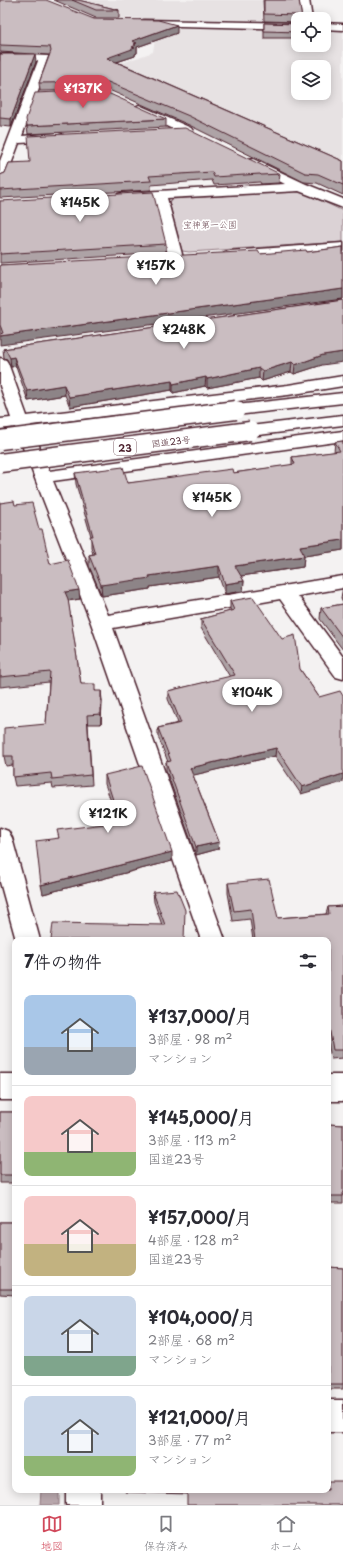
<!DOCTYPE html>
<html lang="ja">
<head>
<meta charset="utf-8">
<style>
  body { margin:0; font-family:"Playpen Sans","Klee One",sans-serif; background:#f2f2f3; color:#2b2b33; height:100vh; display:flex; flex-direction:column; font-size:15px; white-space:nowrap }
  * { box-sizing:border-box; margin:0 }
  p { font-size:13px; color:#7c7c81 }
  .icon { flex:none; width:22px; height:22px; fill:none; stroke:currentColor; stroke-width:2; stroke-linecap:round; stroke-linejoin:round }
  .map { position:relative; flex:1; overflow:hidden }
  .drawer { position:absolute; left:12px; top:937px; width:319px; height:556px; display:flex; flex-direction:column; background:#fff; border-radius:8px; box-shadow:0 2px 10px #0003 }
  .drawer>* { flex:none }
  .buttons { position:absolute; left:291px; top:12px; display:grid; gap:8px }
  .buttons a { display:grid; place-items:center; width:40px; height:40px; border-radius:8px; background:#fff; box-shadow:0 2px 10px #0003; font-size:20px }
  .price { position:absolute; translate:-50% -34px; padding:0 9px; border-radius:14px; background:#fff; color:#222; font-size:13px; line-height:26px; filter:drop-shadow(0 1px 2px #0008) }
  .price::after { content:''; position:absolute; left:50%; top:24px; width:12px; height:9px; margin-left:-6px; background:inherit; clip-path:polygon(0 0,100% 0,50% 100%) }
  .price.on { background:#d1495b; color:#fff }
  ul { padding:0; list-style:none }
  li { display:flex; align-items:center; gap:12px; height:100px; padding:0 12px }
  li+li { border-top:1px solid #e1e1e2 }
  li span { display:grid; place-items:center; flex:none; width:112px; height:80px; border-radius:8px; color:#555 }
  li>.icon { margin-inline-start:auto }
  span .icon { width:48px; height:48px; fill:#fffc; stroke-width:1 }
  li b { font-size:17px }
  h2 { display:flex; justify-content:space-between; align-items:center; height:48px; padding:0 12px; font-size:17px }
  .tab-bar { display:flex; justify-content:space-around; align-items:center; height:56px; border-top:1px solid #e1e1e2; background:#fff; font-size:11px; color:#7c7c81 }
  .tab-bar a { display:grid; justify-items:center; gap:2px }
  .tab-bar .on { color:#d1495b }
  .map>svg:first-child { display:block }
  .built { fill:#e7e2e3; fill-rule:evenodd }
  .green { fill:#dbd2d5; stroke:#927880 }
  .water { fill:#baa9ae; stroke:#8d727a }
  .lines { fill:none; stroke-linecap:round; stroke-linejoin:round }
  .minor-casing { stroke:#4a1f2b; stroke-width:3 }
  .highway-casing { stroke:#4a1f2b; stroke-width:3 }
  .minor { fill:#fff; fill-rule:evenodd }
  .highway { fill:#fff; fill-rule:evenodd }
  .highway-bridge-casing { stroke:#4a1f2b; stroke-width:21; stroke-linecap:butt }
  .highway-bridge { stroke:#fff; stroke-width:18 }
  .wall { fill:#aea3a6; stroke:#4a1f2b }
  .shaded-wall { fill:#8d8487; stroke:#4a1f2b }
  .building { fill:#cabdc1; stroke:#4a1f2b }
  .labels { text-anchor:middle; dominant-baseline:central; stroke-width:3.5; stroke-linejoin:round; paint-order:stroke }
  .far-park-label { font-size:9px; fill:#6e4c56; stroke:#fff }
  .far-street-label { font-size:9px; fill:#4a1f2b; stroke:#fff }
  .shield { fill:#fff; stroke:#80626b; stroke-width:1 }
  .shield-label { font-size:10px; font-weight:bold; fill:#4a1f2b }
</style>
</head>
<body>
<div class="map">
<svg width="343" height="1505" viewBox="0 0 343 1505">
  <rect width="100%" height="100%" fill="#f4f2f2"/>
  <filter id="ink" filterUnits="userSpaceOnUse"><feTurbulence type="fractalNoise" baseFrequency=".025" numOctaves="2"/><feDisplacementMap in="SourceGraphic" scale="8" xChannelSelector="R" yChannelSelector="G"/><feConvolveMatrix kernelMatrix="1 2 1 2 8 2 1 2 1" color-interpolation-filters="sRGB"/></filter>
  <g filter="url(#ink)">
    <!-- built -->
    <path class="built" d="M58,0H262L263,21L100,18L56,1Z
      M157,26L298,28V45H324V29H343V169L111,67L153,52ZM298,67H324V93H298Z"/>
    <!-- green -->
    <path class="green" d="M301,191L343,211V242L189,252L182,251L169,202L172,199Z"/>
    <!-- water -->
    <path class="water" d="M41,1490H59V1505H40Z"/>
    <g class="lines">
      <!-- minor casing -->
      <g class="minor-casing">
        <path id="minor" d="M299,0H309L312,19H302Z
          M144,20L298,23V29L140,25L139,23L140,21Z
          M324,23L343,24V30L324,29Z
          M0,54L49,56L50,58L22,136L58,133L62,134L64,137L62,140L58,141L19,143L6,178L5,181L0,182V161L38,61L0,60Z
          M139,105L191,128L193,131L191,134H183L135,111L133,109L135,107Z
          M253,159L306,184L343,199V208L299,191L167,198L183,258L181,261L176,262L171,261L169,258L154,199L123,201L118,200L116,197L118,194L123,193L285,184L249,166L247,163L249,160Z
          M343,243V251L230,259L225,258L223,255L225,252L230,251Z
          M0,358L6,360L8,363L27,416L288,385L343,376V386L288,395L31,425L49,471L343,431V441L53,481L108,615L343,576V588L298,596L343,657V679L336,677L280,599L113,628L225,940H201L91,623L15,427L0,429V419L11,418L0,386Z
          M0,828L8,831L12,838L40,940H16L0,882Z
          M0,1074H15V1100H0Z
          M328,1075H343V1101H328Z
          M328,1400H343V1432H328Z
          M66,1490H100V1505H66Z"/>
      </g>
      <!-- highway casing -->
      <g class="highway-casing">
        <path id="highway" d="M343,393V403L236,415L230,414L228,410L230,406L236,405Z
          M343,415V425L250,436L244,435L242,431L244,427L250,426Z"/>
      </g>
      <!-- minor -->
      <use href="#minor" class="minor"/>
      <!-- highway -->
      <use href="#highway" class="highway"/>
      <!-- highway-bridge casing -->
      <g class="highway-bridge-casing">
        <path id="highway-bridge" d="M0,440L236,410
          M0,463L250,431"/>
      </g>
      <!-- highway-bridge -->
      <use href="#highway-bridge" class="highway-bridge"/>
    </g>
    <!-- wall -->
    <path class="wall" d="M0,0L94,19L177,33L137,47V53L135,54V56L117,62L343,161V195L317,183L304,182L189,125L109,90L40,91L39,83L49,55L0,52Z
      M54,0H78L119,10V18H96Z
      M263,0H299L302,19H298V22L264,21Z
      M264,23L298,24V38H264Z
      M0,54L36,62L11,127L0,126Z
      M166,119V127L28,134L27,126Z
      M9,163L280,174L279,183L261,184L260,182L214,185L212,180L151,185V190L0,198V175L5,173Z
      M0,201L166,244V253L0,263Z
      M343,247V299L1,334L0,332V265L307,252Z
      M343,300L322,365L294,374L291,372L262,381L259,378L207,388L205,386L173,393L172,390L70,407L65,395L28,401L16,366L11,367L7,359L4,358L3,349Z
      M343,441V550L304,556L303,567L241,576L244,581L243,591L225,594L219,577L150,587V589L102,596L89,566V555L93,554L91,547V536L76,484L75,473L128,483L233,473L292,465V457L334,452L335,442Z
      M0,503L15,505L39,529L50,564L80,599L68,601L81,684L96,691L102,700L101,724H88L92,785L53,788L52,783L15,786L13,777V765L6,766L4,756L46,724L49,682L0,687Z
      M343,587V602L341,598Z
      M230,601L300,669L319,697L301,794L275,756L193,775L219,842L218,849L196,855L166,770V762H168L158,736V728L178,723L168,699V691L230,677L201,628V619L231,611L230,609Z
      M343,604V650L320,619L321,608Z
      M105,775L172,861L43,894L58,838L118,822L105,784Z
      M228,883L278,918L326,914L328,907L343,906V1058L331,1059L328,1041V940H253L250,919L233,921L228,893Z
      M153,892L184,940L162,925L154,902Z
      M0,1112H15V1183H0Z
      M328,1124L343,1125V1203H328Z
      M0,1222H15V1295L0,1294Z
      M328,1267L343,1268V1389H328Z
      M125,1490H274V1491L328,1490L343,1505L187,1494L125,1492Z"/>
    <!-- shaded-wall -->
    <path class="shaded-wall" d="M177,25V33L137,47V53L135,54V56L107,65V58L132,41Z
      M35,54L36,62L11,127V119Z
      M343,289V299L0,345V336Z
      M343,352V362L322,365L294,374L295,365L323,355Z
      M14,357L16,366L11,367L10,358Z
      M292,362L291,372L262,381L263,371Z
      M259,368V378L207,388V379Z
      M206,377L205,386L173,393V384Z
      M172,381V390L70,407L69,397Z
      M64,385L65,395L28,401L27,391Z
      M343,540V550L298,557L300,546Z
      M304,556L303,567L234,577L235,566Z
      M219,566V577L150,587V589L102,596L101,585L149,576Z
      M244,581L243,591L225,594V584Z
      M79,590L80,599L66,601L65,592Z
      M101,691L102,700L101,724Z
      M276,748L275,756L190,776V768Z
      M343,774V782L301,794L302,787Z
      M219,842L218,849L196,855V847Z
      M172,852V861L43,894L41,885Z"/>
    <!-- building -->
    <path class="building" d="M0,0H46L94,19L158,20L177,25L132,41L137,43L134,44L136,45L132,47L135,48L107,58L343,161V185L318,174L305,173L189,116L108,82L39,83L51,51L50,47L0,45Z
      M72,0H78L119,10H96Z
      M264,0H299L302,19H299L298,15L264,14Z
      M264,23L298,24V32L264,31Z
      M0,54H35L11,119L0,118Z
      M101,90L166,119L27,126L26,119L35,93Z
      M185,128L280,174L261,175L260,174L214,177L212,172L149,176L151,181L0,190V175L5,173L9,163L30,162L28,136Z
      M153,192L166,244L0,254V201Z
      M343,247V289L0,336V334L3,333L0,325V265L258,251L260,254L306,250L307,252Z
      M343,300V352L323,355L295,365L292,362L263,371L259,368L207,379L206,377L173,384L172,381L69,397L64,385L27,391L14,357L10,358L6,350L3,349Z
      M343,441V540L300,546L304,556L235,566L244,581L225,584L219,566L149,576L150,578L101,585L89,555L95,554L90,536H93L75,473L123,467L128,483L232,469L233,473L295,464L292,457L340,451L335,442Z
      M14,501L15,505L32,503L39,529H42L50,564L68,560L79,590L65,592L68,599L81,684H95V691H101V714L87,715L91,775L52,779L51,773L13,777V756H4V728L46,724L50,672L0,677V503Z
      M253,597L282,639L295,635L300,669L319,697L340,691L343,696V774L302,787L276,748L190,768L219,842L196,847L166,762L171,761L158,728L181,723L168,691L235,675L201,619L234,610L230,601Z
      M343,604V638L321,608Z
      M142,766L172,852L41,885L36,841L59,838L57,830L120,822L105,775Z
      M269,879L278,918L329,914L328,907L343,906V1050H333L328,1020V940H255L251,909L234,911L228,883Z
      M177,890L185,910L184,940H51L53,923L165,925L153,892Z
      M0,1112H15V1175H0Z
      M328,1124L343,1125V1196H328Z
      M0,1222H15V1289H0Z
      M328,1267L343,1268V1384H328Z
      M328,1481H343V1505H187V1490H183H328Z"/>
  </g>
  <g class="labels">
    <!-- far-park labels -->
    <g class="far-park-label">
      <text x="210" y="224">宝神第一公園</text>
    </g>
    <!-- far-street labels -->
    <g class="far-street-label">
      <text transform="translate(171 441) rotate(-7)">国道23号</text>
    </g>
    <!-- shield labels -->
    <rect class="shield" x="114" y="439" width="22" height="16" rx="3"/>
    <g class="shield-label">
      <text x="125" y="447">23</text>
    </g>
  </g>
</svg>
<div class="buttons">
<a><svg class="icon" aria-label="locate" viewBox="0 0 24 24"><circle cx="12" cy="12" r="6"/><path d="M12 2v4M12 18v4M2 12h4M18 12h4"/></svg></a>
<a><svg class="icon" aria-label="layers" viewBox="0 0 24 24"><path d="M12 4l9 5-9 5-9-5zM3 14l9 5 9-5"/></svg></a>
</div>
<b class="price on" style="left:83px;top:109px">¥137K</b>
<b class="price" style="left:80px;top:223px">¥145K</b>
<b class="price" style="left:156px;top:286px">¥157K</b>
<b class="price" style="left:184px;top:350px">¥248K</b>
<b class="price" style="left:212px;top:518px">¥145K</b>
<b class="price" style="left:252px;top:713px">¥104K</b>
<b class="price" style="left:108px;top:834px">¥121K</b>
<section class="drawer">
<h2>7件の物件<svg class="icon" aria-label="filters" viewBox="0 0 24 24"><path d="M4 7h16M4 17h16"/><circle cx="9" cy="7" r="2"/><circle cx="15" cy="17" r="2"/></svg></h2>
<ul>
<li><span style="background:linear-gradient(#a9c7e8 65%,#9aa5b1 0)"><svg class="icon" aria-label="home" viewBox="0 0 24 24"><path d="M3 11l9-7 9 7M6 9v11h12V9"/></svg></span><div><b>¥137,000/月</b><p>3部屋 · 98 m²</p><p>マンション</p></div></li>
<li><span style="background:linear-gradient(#f6c9c9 70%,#8fb573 0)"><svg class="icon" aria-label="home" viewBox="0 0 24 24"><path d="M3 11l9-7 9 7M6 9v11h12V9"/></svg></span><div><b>¥145,000/月</b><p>3部屋 · 113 m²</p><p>国道23号</p></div></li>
<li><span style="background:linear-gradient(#f6c9c9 60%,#c2b280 0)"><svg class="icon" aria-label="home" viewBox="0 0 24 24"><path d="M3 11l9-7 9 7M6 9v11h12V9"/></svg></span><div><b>¥157,000/月</b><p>4部屋 · 128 m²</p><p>国道23号</p></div></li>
<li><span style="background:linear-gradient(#c9d6e8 75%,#7fa58c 0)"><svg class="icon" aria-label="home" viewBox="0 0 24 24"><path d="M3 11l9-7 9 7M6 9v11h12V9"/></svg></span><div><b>¥104,000/月</b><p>2部屋 · 68 m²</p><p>マンション</p></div></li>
<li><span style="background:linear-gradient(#c9d6e8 75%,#8fb573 0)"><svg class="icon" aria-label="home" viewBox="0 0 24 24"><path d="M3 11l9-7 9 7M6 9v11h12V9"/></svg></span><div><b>¥121,000/月</b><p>3部屋 · 77 m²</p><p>マンション</p></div></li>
</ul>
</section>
</div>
<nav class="tab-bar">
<a class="on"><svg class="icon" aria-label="map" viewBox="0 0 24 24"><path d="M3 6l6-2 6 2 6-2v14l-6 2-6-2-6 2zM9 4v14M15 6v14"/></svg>地図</a>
<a><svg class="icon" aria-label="saved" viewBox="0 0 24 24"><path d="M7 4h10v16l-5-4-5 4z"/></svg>保存済み</a>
<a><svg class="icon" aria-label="home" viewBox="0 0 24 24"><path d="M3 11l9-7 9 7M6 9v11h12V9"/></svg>ホーム</a>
</nav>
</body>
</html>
